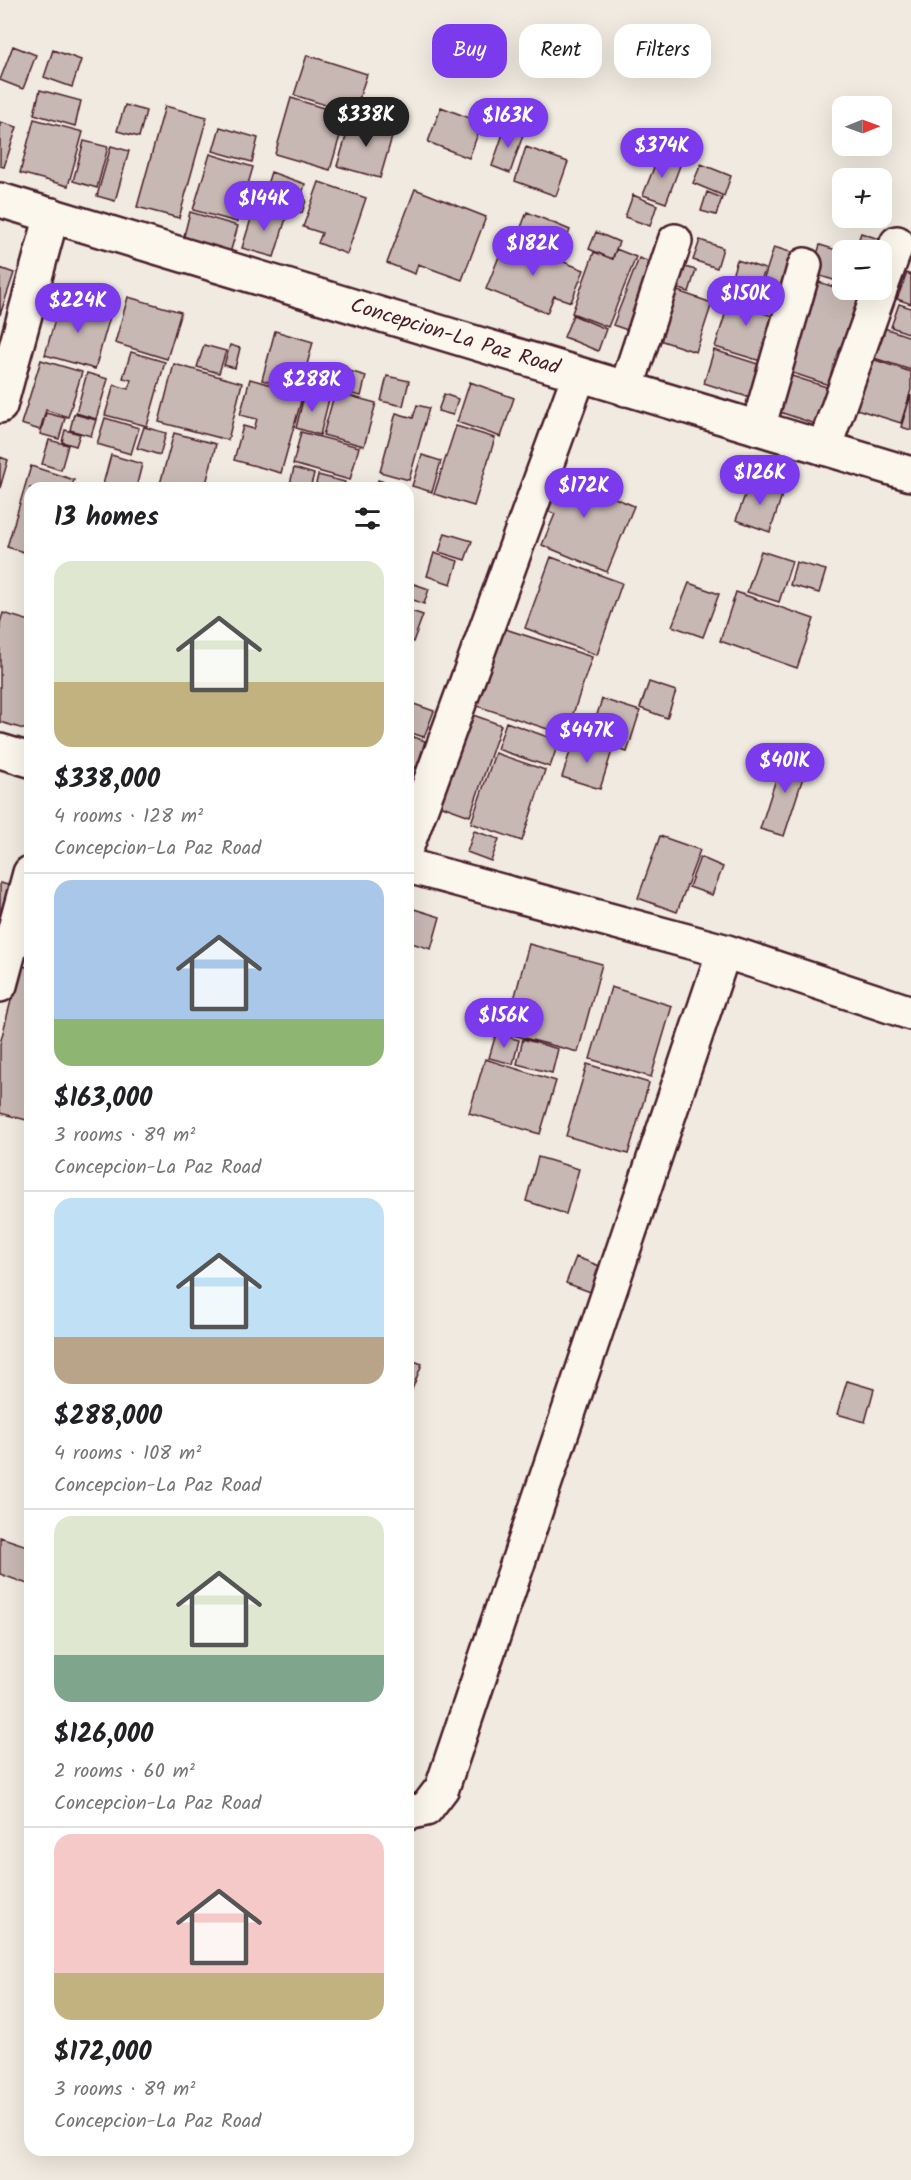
<!DOCTYPE html>
<html lang="en">
<head>
<meta charset="utf-8">
<style>
  body { margin:0; font-family:Kalam,sans-serif; background:#f6f6f6; color:#202124; height:100vh; display:flex; flex-direction:column; font-size:22px; white-space:nowrap }
  * { box-sizing:border-box; margin:0 }
  p { font-size:20px; color:#757577 }
  .icon { flex:none; width:33px; height:33px; fill:none; stroke:currentColor; stroke-width:2; stroke-linecap:round; stroke-linejoin:round }
  .map { position:relative; flex:1; overflow:hidden }
  .sheet { position:absolute; left:24px; top:482px; width:390px; height:1674px; display:flex; flex-direction:column; background:#fff; border-radius:18px; box-shadow:0 6px 24px #0002 }
  .sheet>* { flex:none }
  .hud { position:absolute; left:432px; top:24px; width:388px; height:54px; display:flex; gap:12px }
  .needle { width:39px; rotate:89deg }
  .controls { position:absolute; left:832px; top:96px; display:grid; gap:12px }
  .controls a { display:grid; place-items:center; width:60px; height:60px; border-radius:12px; background:#fff; box-shadow:0 6px 24px #0002; font-size:30px }
  .price { position:absolute; translate:-50% -51px; padding:0 14px; border-radius:21px; background:#7c3aed; color:#fff; font-size:20px; line-height:39px; filter:drop-shadow(0 2px 3px #0008) }
  .price::after { content:''; position:absolute; left:50%; top:36px; width:18px; height:14px; margin-left:-9px; background:inherit; clip-path:polygon(0 0,100% 0,50% 100%) }
  .price.current { background:#222; color:#fff }
  ul { padding:0; list-style:none }
  li { display:grid; align-content:center; gap:12px; height:318px; padding:0 30px }
  li+li { border-top:2px solid #e0e0e0 }
  li span { display:grid; place-items:center; height:186px; border-radius:18px; color:#555 }
  li>.icon { margin-inline-start:auto }
  span .icon { width:108px; height:108px; fill:#fffc; stroke-width:1 }
  li b { font-size:26px }
  h2 { display:flex; justify-content:space-between; align-items:center; height:72px; padding:0 30px; font-size:26px }
  .pill { padding:0 21px; border-radius:18px; background:#fff; box-shadow:0 6px 24px #0002; font-size:21px; line-height:54px }
  .pill.current { background:#7c3aed; color:#fff }
  .map>svg:first-child { display:block }
  .building { fill:#c8b8b3; stroke:#4a1f2b; stroke-width:1.5 }
  .lines { fill:none; stroke-linecap:round; stroke-linejoin:round }
  .minor-casing { stroke:#4a1f2b; stroke-width:38 }
  .major-casing { stroke:#4a1f2b; stroke-width:38 }
  .minor { stroke:#fbf7ec; stroke-width:33 }
  .major { stroke:#fbf7ec; stroke-width:33 }
  .labels { text-anchor:middle; dominant-baseline:central; stroke-width:4.5; stroke-linejoin:round; paint-order:stroke }
  .street-label { font-size:21px; fill:#4a1f2b; stroke:#fbf7ec }
</style>
</head>
<body>
<div class="map">
<svg width="911" height="2180" viewBox="0 0 911 2180">
  <rect width="100%" height="100%" fill="#f0eae0"/>
  <filter id="ink" filterUnits="userSpaceOnUse"><feTurbulence type="fractalNoise" baseFrequency=".0167" numOctaves="2"/><feDisplacementMap in="SourceGraphic" scale="12" xChannelSelector="R" yChannelSelector="G"/><feConvolveMatrix kernelMatrix="1 2 1 2 8 2 1 2 1" color-interpolation-filters="sRGB"/></filter>
  <g filter="url(#ink)">
    <!-- building -->
    <path class="building" d="M13,46L36,55L23,89L0,80Z
      M53,50L81,60L72,87L44,77Z
      M307,55L367,74L354,114L294,95Z
      M40,90L81,101L75,126L34,114Z
      M291,98L346,115L330,170L275,154Z
      M125,105L146,111L139,137L117,131Z
      M165,106L207,117L179,218L137,207Z
      M441,107L482,123L469,158L428,142Z
      M352,117L394,130L380,178L337,166Z
      M34,119L83,132L68,186L20,173Z
      M0,122L17,127L4,167L0,166Z
      M506,125L524,132L510,173L492,166Z
      M220,127L258,138L252,162L213,151Z
      M84,141L108,147L97,188L73,181Z
      M111,146L129,151L115,201L97,196Z
      M526,147L568,162L556,196L515,181Z
      M210,154L253,167L237,222L193,210Z
      M659,155L681,163L666,203L643,195Z
      M701,164L731,176L724,196L693,183Z
      M271,172L305,184L301,198L306,200L302,213L262,200Z
      M319,182L366,198L347,254L318,243L322,233L303,227Z
      M415,189L486,217L462,280L418,264L415,274L387,263Z
      M707,192L722,198L716,215L701,211Z
      M633,195L657,205L650,226L625,217Z
      M255,206L287,215L274,257L242,248Z
      M190,212L238,226L230,253L183,240Z
      M527,212L570,230L561,253L518,235Z
      M596,232L619,242L612,259L589,249Z
      M861,233L891,243L882,250H855Z
      M506,239L584,270L571,302L554,296L547,313L486,289Z
      M700,240L723,248L717,268L693,260Z
      M820,245L843,252V283L811,273Z
      M774,247L800,255L787,300L760,291Z
      M616,249L636,257L608,327L572,313L594,252L613,259Z
      M639,258L655,264L630,331L613,325Z
      M737,260L765,269L758,291L730,282Z
      M674,264L696,270L689,292L667,285Z
      M0,268L14,273L0,315Z
      M907,273L911,275V304L897,299Z
      M810,279L867,298L838,388L781,369Z
      M734,286L760,294L755,310L778,318L764,362L715,347Z
      M666,287L712,303L696,352L650,337Z
      M128,297L181,312L167,359L115,343Z
      M61,298L111,313L95,369L45,355Z
      M899,304L911,308V334L891,327Z
      M573,315L606,329L598,351L564,337Z
      M881,327L911,337V370L871,357Z
      M275,331L313,342L300,391L262,380Z
      M204,345L226,351L219,373L197,367Z
      M230,345L240,348L235,368L224,365Z
      M714,350L764,366L754,399L704,383Z
      M131,352L165,362L147,426L105,415L114,385L129,389L131,380L123,378Z
      M866,357L911,372V390L901,423L850,407Z
      M41,360L82,372L68,417L46,410L40,430L21,424Z
      M174,364L242,383L228,440L159,422Z
      M343,369L366,376L361,396L337,390Z
      M776,371L839,391L827,428L765,407Z
      M87,373L108,379L96,419L76,413Z
      M387,376L409,381L403,406L381,401Z
      M250,379L303,394L281,473L234,460L243,426L254,429L257,419L240,415Z
      M470,382L514,398L501,437L457,422Z
      M305,392L329,399L320,435L296,428Z
      M335,392L376,403L364,446L323,435Z
      M444,394L458,399L453,415L438,411Z
      M911,395V430L901,427Z
      M417,405L429,408L409,480L380,472L396,413L413,418Z
      M46,413L65,418L59,439L40,434Z
      M74,414L96,420L91,436L70,430Z
      M105,418L139,428L131,454L97,444Z
      M456,426L495,438L474,506L434,494Z
      M144,427L166,433L160,455L137,448Z
      M65,430L80,434L76,446L62,442Z
      M301,432L359,447L350,480L293,464Z
      M174,433L216,444L205,488H173L160,484Z
      M49,440L68,445L61,470L42,464Z
      M111,455L142,464L136,488H102Z
      M422,455L441,461L432,492L412,486Z
      M0,457L8,460L0,488Z
      M31,466L74,480L71,488H30V554L7,547Z
      M294,468L314,474L310,488H289Z
      M551,472L575,483L579,472L614,486L610,496L634,506L607,572L542,545L555,514L537,507Z
      M318,475L345,482L343,488H315Z
      M378,480L404,488H376Z
      M750,481L783,492L770,532L736,520Z
      M445,533L472,541L465,560L439,552Z
      M761,551L792,561L779,602L747,592Z
      M434,553L458,561L451,584L427,576Z
      M551,557L622,583L597,655L525,628Z
      M796,562L826,570L819,593L790,585Z
      M411,583L429,589L424,604L408,598Z
      M689,583L719,594L703,637L672,626Z
      M736,592L814,619L797,668L720,641Z
      M408,610L423,615L413,642L408,640Z
      M3,613L30,621V731L0,722V623Z
      M496,626L592,657L566,735L471,704Z
      M649,682L676,691L667,718L640,708Z
      M602,699L640,711L627,752L589,740Z
      M408,702L434,711L424,737L408,732Z
      M462,711L501,725L470,816L431,802Z
      M506,722L559,741L550,767L497,749Z
      M408,735L425,741L417,768L408,765Z
      M574,739L612,751L600,789L562,777Z
      M785,751L809,759L784,836L760,829Z
      M495,753L545,770L522,841L471,823Z
      M474,831L499,839L491,861L467,852Z
      M660,836L700,850L677,912L638,898Z
      M700,857L723,867L712,895L689,887Z
      M0,883L12,886L0,939Z
      M414,909L440,917L431,949L408,942V929Z
      M529,944L602,964L578,1052L505,1033Z
      M20,965L30,968V1121L0,1113V1044Z
      M611,987L672,1006L651,1077L590,1059Z
      M496,1034L519,1040L513,1064L489,1058Z
      M523,1039L558,1049L552,1073L517,1064Z
      M485,1059L556,1081L540,1134L469,1113Z
      M587,1064L649,1083L628,1154L566,1136Z
      M538,1157L579,1169L566,1214L526,1201Z
      M576,1257L605,1268L596,1294L566,1283Z
      M408,1359L422,1364L411,1392L408,1391Z
      M847,1381L874,1389L865,1422L837,1414Z
      M0,1537L30,1547V1585L0,1574Z"/>
    <g class="lines">
      <!-- minor casing -->
      <g class="minor-casing">
        <path id="minor" d="M882,284L897,243
          M626,389L675,241
          M0,406L52,215
          M758,428L805,265
          M824,448L880,290
          M0,751L30,760
          M408,843L579,375
          M408,866L724,951L911,1013
          M0,985L30,873
          M408,1813L426,1809L442,1788L724,951"/>
      </g>
      <!-- major casing -->
      <g class="major-casing">
        <path id="major" d="M0,200L911,474"/>
      </g>
      <!-- minor -->
      <use href="#minor" class="minor"/>
      <!-- major -->
      <use href="#major" class="major"/>
    </g>
  </g>
  <g class="labels">
    <!-- street labels -->
    <g class="street-label">
      <text transform="translate(455 337) rotate(17)">Concepcion-La Paz Road</text>
    </g>
  </g>
</svg>
<div class="controls">
<a><svg class="needle" viewBox="-14 -14 28 28"><path d="M0-13l5 13h-10z" fill="#e53935"/><path d="M0 13l5-13h-10z" fill="#757577"/></svg></a>
<a>+</a>
<a>−</a>
</div>
<b class="price current" style="left:366px;top:148px">$338K</b>
<b class="price" style="left:508px;top:149px">$163K</b>
<b class="price" style="left:662px;top:179px">$374K</b>
<b class="price" style="left:264px;top:232px">$144K</b>
<b class="price" style="left:533px;top:277px">$182K</b>
<b class="price" style="left:746px;top:327px">$150K</b>
<b class="price" style="left:78px;top:334px">$224K</b>
<b class="price" style="left:312px;top:413px">$288K</b>
<b class="price" style="left:760px;top:506px">$126K</b>
<b class="price" style="left:584px;top:519px">$172K</b>
<b class="price" style="left:587px;top:764px">$447K</b>
<b class="price" style="left:785px;top:794px">$401K</b>
<b class="price" style="left:504px;top:1049px">$156K</b>
<div class="hud">
<a class="pill current">Buy</a>
<a class="pill">Rent</a>
<a class="pill">Filters</a>
</div>
<section class="sheet">
<h2>13 homes<svg class="icon" aria-label="filters" viewBox="0 0 24 24"><path d="M4 7h16M4 17h16"/><circle cx="9" cy="7" r="2"/><circle cx="15" cy="17" r="2"/></svg></h2>
<ul>
<li><span style="background:linear-gradient(#dfe7d0 65%,#c2b280 0)"><svg class="icon" aria-label="home" viewBox="0 0 24 24"><path d="M3 11l9-7 9 7M6 9v11h12V9"/></svg></span><div><b>$338,000</b><p>4 rooms · 128 m²</p><p>Concepcion-La Paz Road</p></div></li>
<li><span style="background:linear-gradient(#a9c7e8 75%,#8fb573 0)"><svg class="icon" aria-label="home" viewBox="0 0 24 24"><path d="M3 11l9-7 9 7M6 9v11h12V9"/></svg></span><div><b>$163,000</b><p>3 rooms · 89 m²</p><p>Concepcion-La Paz Road</p></div></li>
<li><span style="background:linear-gradient(#bfe0f5 75%,#b9a48a 0)"><svg class="icon" aria-label="home" viewBox="0 0 24 24"><path d="M3 11l9-7 9 7M6 9v11h12V9"/></svg></span><div><b>$288,000</b><p>4 rooms · 108 m²</p><p>Concepcion-La Paz Road</p></div></li>
<li><span style="background:linear-gradient(#dfe7d0 75%,#7fa58c 0)"><svg class="icon" aria-label="home" viewBox="0 0 24 24"><path d="M3 11l9-7 9 7M6 9v11h12V9"/></svg></span><div><b>$126,000</b><p>2 rooms · 60 m²</p><p>Concepcion-La Paz Road</p></div></li>
<li><span style="background:linear-gradient(#f6c9c9 75%,#c2b280 0)"><svg class="icon" aria-label="home" viewBox="0 0 24 24"><path d="M3 11l9-7 9 7M6 9v11h12V9"/></svg></span><div><b>$172,000</b><p>3 rooms · 89 m²</p><p>Concepcion-La Paz Road</p></div></li>
</ul>
</section>
</div>
</body>
</html>
